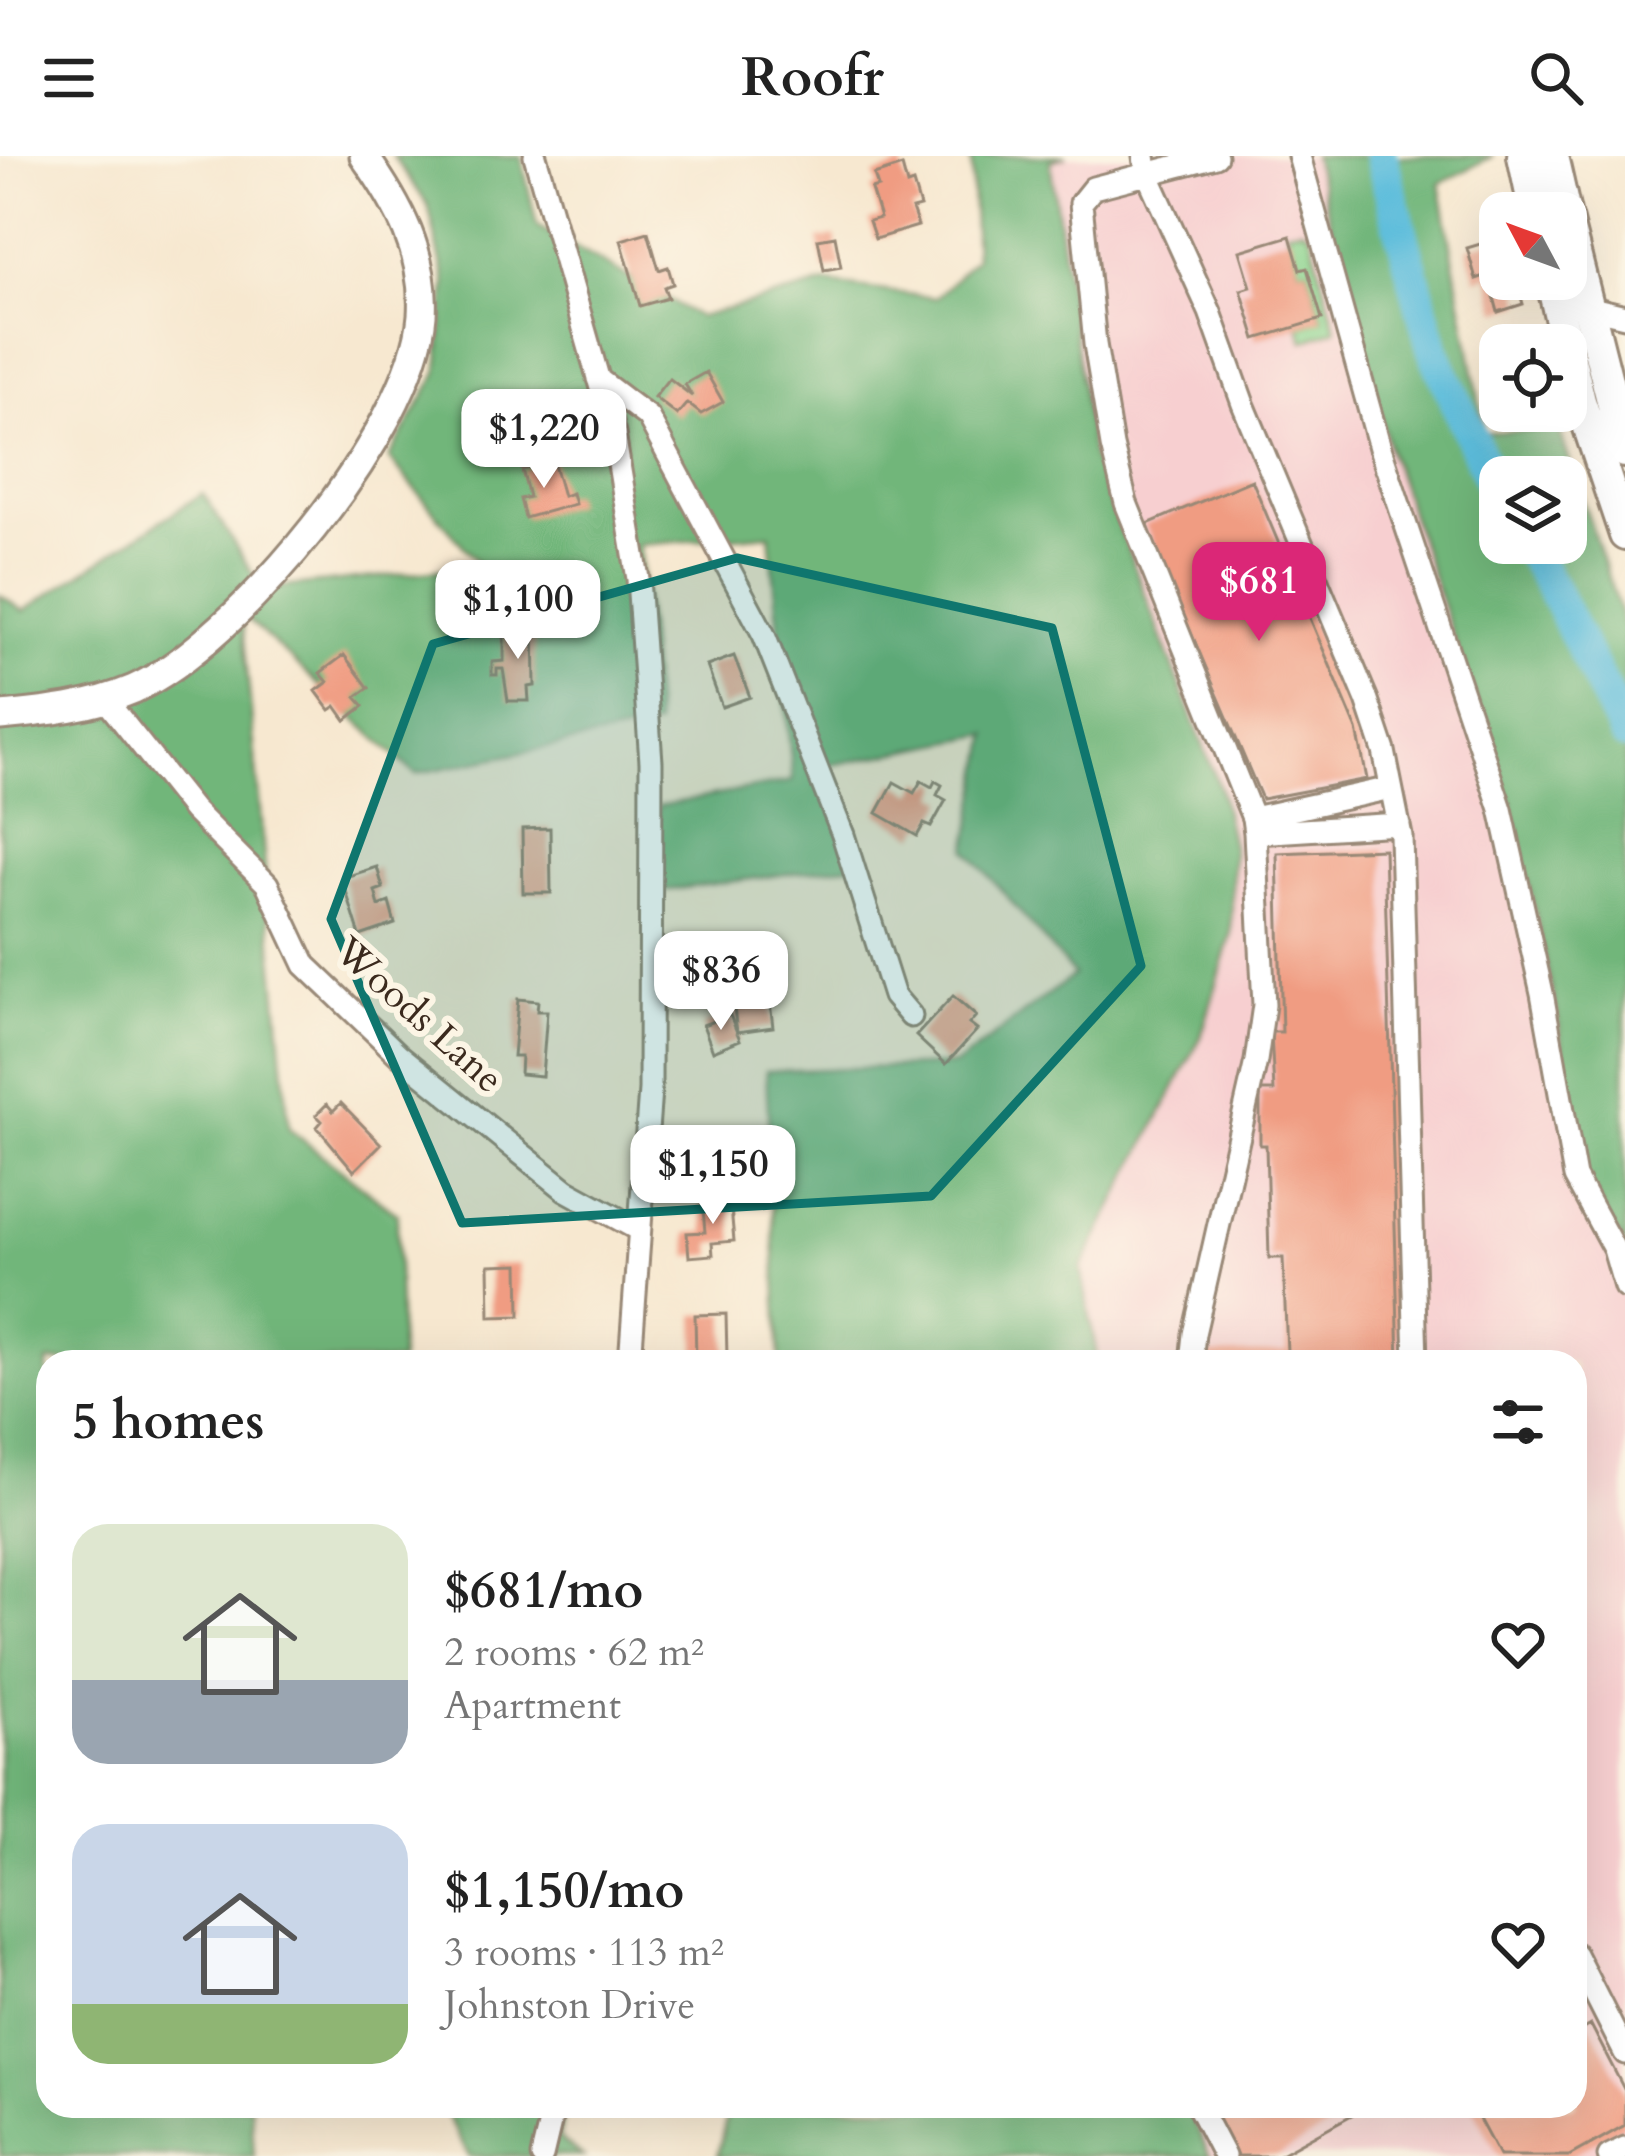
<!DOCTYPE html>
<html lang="en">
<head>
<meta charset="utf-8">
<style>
  body { margin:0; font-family:Cardo,serif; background:#f6f6f6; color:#222; height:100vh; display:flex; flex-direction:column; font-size:45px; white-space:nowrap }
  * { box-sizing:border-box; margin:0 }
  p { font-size:39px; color:#767676 }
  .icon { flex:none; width:66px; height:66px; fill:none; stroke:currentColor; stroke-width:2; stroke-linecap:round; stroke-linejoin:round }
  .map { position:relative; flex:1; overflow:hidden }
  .details { position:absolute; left:36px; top:1194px; width:1551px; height:768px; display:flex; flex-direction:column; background:#fff; border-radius:36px; box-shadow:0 12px 48px #0002 }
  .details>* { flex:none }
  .needle { width:78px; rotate:311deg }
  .controls { position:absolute; left:1479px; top:36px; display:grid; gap:24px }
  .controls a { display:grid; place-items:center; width:108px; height:108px; border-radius:24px; background:#fff; box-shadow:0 12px 48px #0002; font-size:60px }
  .price { position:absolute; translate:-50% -102px; padding:0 27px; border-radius:24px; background:#fff; color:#222; font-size:39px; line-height:78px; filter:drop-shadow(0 3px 6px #0008) }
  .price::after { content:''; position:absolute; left:50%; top:72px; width:36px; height:27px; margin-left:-18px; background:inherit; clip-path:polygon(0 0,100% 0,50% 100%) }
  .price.selected { background:#db2777; color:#fff }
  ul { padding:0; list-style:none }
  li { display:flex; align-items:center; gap:36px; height:300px; padding:0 36px }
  li span { display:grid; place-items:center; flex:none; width:336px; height:240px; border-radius:36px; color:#555 }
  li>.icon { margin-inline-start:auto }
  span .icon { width:144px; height:144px; fill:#fffc; stroke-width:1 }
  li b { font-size:51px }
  h2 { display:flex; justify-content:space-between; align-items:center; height:144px; padding:0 36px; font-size:51px }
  header { display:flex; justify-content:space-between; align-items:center; height:156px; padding:0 36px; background:#fff; font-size:54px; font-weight:800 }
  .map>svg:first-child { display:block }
  .built { fill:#f7cfd0 }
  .green { fill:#8cd48f; stroke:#647f56; stroke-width:3 }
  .forest { fill:#71b67a; stroke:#56704c; stroke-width:3; fill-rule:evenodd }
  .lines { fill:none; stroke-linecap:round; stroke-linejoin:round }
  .river { stroke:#5dbddc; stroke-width:33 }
  .building { fill:#f09c82 }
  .minor-casing { stroke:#998977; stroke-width:27 }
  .major-casing { stroke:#998977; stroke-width:33 }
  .highway-casing { stroke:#998977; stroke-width:36 }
  .minor { stroke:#fff; stroke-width:21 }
  .major { stroke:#fff; stroke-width:27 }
  .highway { stroke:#fff; stroke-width:30 }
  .marked { fill:#0f766e; fill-opacity:0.2; stroke:#0f766e; stroke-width:9; stroke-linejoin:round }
  .labels { text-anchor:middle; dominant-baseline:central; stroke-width:12; stroke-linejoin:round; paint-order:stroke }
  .street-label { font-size:39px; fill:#3b2a1e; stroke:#fcf5e5 }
</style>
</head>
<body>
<header><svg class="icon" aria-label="menu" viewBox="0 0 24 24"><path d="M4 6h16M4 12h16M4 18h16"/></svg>Roofr<svg class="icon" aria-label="search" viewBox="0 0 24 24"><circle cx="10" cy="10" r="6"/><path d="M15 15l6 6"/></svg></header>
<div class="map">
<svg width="1625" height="2000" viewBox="0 0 1625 2000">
  <rect width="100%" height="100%" fill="#fcf5e5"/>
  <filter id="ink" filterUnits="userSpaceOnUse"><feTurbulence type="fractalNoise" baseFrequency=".00833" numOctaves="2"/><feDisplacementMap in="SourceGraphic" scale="24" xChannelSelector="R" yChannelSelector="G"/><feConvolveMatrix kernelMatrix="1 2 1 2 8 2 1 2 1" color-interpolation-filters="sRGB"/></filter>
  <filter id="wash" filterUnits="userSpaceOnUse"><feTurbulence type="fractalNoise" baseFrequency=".004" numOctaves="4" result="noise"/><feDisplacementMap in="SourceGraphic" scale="48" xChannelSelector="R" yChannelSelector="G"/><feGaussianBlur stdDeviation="2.7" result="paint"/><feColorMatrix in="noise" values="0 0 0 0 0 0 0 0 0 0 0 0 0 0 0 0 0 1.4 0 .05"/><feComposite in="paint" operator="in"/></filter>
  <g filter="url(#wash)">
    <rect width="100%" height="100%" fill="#f7e8d0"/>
    <!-- built -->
    <path class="built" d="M1067,0H1313L1391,301L1512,651L1571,935L1601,1056L1625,1092V2000H1210L1187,1950H1575V1206H1098L1081,1113L1155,972L1233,695L1220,633L1092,301L1050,4Z"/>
    <!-- green -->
    <path class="green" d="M1302,72L1310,78L1336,173L1304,185L1299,170L1322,162L1307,112L1300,114L1287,74Z"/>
    <!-- forest -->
    <path class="forest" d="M393,0H521L537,70L699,161L827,127L936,142L975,102L971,0H1067L1050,5L1092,301L1220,633L1233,695L1231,780L1201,881L1081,1113L1098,1206H780L766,915L956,909L1074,819L967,694L989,578L821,611L861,708L661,735L658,650L793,625L770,378L639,389L656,570L415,618L242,458L289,973L397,1058L400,1206H48V1950H251L254,2000H0V439L24,455L203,337L262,433L480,410L389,302L438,216L446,128L428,49Z
      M1313,0H1493L1440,28L1485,277L1559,273L1625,472V1092L1581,1015L1557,857L1512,651L1391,301ZM1500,321H1566V387H1500Z
      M447,1950H565L559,1982L583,2000H469L447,1960Z
      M729,1950H1187L1210,2000H717Z"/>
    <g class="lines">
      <!-- river -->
      <path class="river" d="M1381,0L1433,193L1500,346
        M1525,387L1551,430L1625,578"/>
    </g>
    <g id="blocks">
      <!-- building -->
      <path class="building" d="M902,10L907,29L913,27L920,51L912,53L918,70L875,83L869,65L880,62L871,33L878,31L874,19Z
        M648,76L659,114L668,111L673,128L664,131L668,142L640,150L621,84Z
        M835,80L841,111L824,114L818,83Z
        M1290,80L1300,114L1307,112L1322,163L1256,183L1241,134L1251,131L1240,95Z
        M1500,82V123H1516L1523,148L1498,156L1488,119L1476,123L1467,92Z
        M706,216L723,246L701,258L687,247L677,259L654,241L669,222L692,240L685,228Z
        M553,305L563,340L572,337L575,348L525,362L520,343L529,341L522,314Z
        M1252,324L1357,574L1367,623L1262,643L1145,369Z
        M504,469H534L535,530L528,531L529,545H508L503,513H497V519H492V506L504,505Z
        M344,499L369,532L356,541L364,550L346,564L336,550L330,554L316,535L328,526L320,517Z
        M734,500L750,541L722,551L707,510Z
        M921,625L932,631L935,625L942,629L937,639L946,644L931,671L924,668L917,680L877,657L894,626L914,637Z
        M550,672L551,737H523L522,673Z
        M1384,693L1399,1206H1206V1199L1287,1196L1283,1102H1269L1266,989H1260V935H1274L1271,876H1282L1277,697Z
        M377,711L383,732L375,735L379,750L389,746L395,768L360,780L342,722Z
        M766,815L773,871L737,876L730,820Z
        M953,840L976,860L969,868L977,874L946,908L916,880Z
        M518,843L538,845L537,855H547L542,920L520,918L521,900H513Z
        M730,859L740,884L713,895L703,869Z
        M341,947L381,988L354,1015L317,971L322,965L316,959L327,948L333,955Z
        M730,1040L734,1085L712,1087L713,1099L689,1101L687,1077L705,1076L702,1042Z
        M519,1108L520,1160L490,1161L489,1109Z
        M726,1158L727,1202L696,1203L695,1159Z
        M1575,1861L1582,1874L1591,1869L1625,1935V1969L1570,2000H1499L1472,1950H1575Z
        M1209,1950H1368L1277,2000H1237Z"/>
    </g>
  </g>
  <g filter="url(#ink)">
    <use href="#blocks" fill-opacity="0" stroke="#998977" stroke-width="3"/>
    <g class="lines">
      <!-- minor casing -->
      <g class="minor-casing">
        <path id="minor" d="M535,0L614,278L638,423L651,606L650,934L630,1206
          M1144,0L1146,15L1210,156L1243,248L1367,544L1384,595L1401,680L1416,1206
          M1299,0L1380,292L1501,653L1542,837L1575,1021L1614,1093L1625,1131
          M1587,151L1625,160
          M598,223L648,261L764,479L843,679L894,840L911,860
          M105,543L193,654L267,728L305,809L399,899L566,1034L639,1074
          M1253,662L1391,632
          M1255,677L1399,668
          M1191,1206L1194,1178L1256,905L1264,849L1255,677L1253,662L1126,347L1112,290L1095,188L1081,47L1093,32L1216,0
          M1575,1798L1625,1897
          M1198,1950L1224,2000
          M542,2000L554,1950
          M1609,2000L1625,1992"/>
      </g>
      <!-- major casing -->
      <g class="major-casing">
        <path id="major" d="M0,560C45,556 92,551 134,533C237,487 413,274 422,159C426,98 398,48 364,0"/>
      </g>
      <!-- highway casing -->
      <g class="highway-casing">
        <path id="highway" d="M1523,0L1535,57
          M1552,0L1565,57
          M1566,62L1625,296
          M1551,123L1580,245L1625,379"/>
      </g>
      <!-- minor -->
      <use href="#minor" class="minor"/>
      <!-- major -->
      <use href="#major" class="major"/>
      <!-- highway -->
      <use href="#highway" class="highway"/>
    </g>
  </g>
  <!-- marked area -->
  <path class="marked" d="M737,402L1052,472L1141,810L931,1040L462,1067L331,763L433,488Z"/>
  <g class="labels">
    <!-- street labels -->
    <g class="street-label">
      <text transform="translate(419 859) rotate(42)">Woods Lane</text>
    </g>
  </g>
</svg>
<div class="controls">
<a><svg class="needle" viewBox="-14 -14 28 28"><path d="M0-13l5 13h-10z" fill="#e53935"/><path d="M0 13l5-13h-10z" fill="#767676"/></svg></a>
<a><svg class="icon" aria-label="locate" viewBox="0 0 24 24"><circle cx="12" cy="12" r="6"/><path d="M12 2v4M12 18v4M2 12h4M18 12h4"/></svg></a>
<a><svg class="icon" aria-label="layers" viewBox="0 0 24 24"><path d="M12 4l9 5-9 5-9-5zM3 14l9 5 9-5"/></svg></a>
</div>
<b class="price" style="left:544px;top:335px">$1,220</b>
<b class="price selected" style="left:1259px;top:488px">$681</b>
<b class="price" style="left:518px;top:506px">$1,100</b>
<b class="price" style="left:721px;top:877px">$836</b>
<b class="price" style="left:713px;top:1071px">$1,150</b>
<section class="details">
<h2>5 homes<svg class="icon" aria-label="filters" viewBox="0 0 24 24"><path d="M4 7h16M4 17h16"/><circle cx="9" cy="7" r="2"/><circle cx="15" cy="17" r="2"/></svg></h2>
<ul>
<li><span style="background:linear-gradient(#dfe7d0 65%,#9aa5b1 0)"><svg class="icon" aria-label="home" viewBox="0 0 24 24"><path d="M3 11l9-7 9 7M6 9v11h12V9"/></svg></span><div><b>$681/mo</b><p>2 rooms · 62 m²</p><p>Apartment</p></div><svg class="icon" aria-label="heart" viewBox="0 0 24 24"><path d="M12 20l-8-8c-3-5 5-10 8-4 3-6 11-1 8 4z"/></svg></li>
<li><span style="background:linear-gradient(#c9d6e8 75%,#8fb573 0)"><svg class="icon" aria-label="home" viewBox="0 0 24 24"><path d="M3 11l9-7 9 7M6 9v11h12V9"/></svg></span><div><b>$1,150/mo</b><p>3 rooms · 113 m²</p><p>Johnston Drive</p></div><svg class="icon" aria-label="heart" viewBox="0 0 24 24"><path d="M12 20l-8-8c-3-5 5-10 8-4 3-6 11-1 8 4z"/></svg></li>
</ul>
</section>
</div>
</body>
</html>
